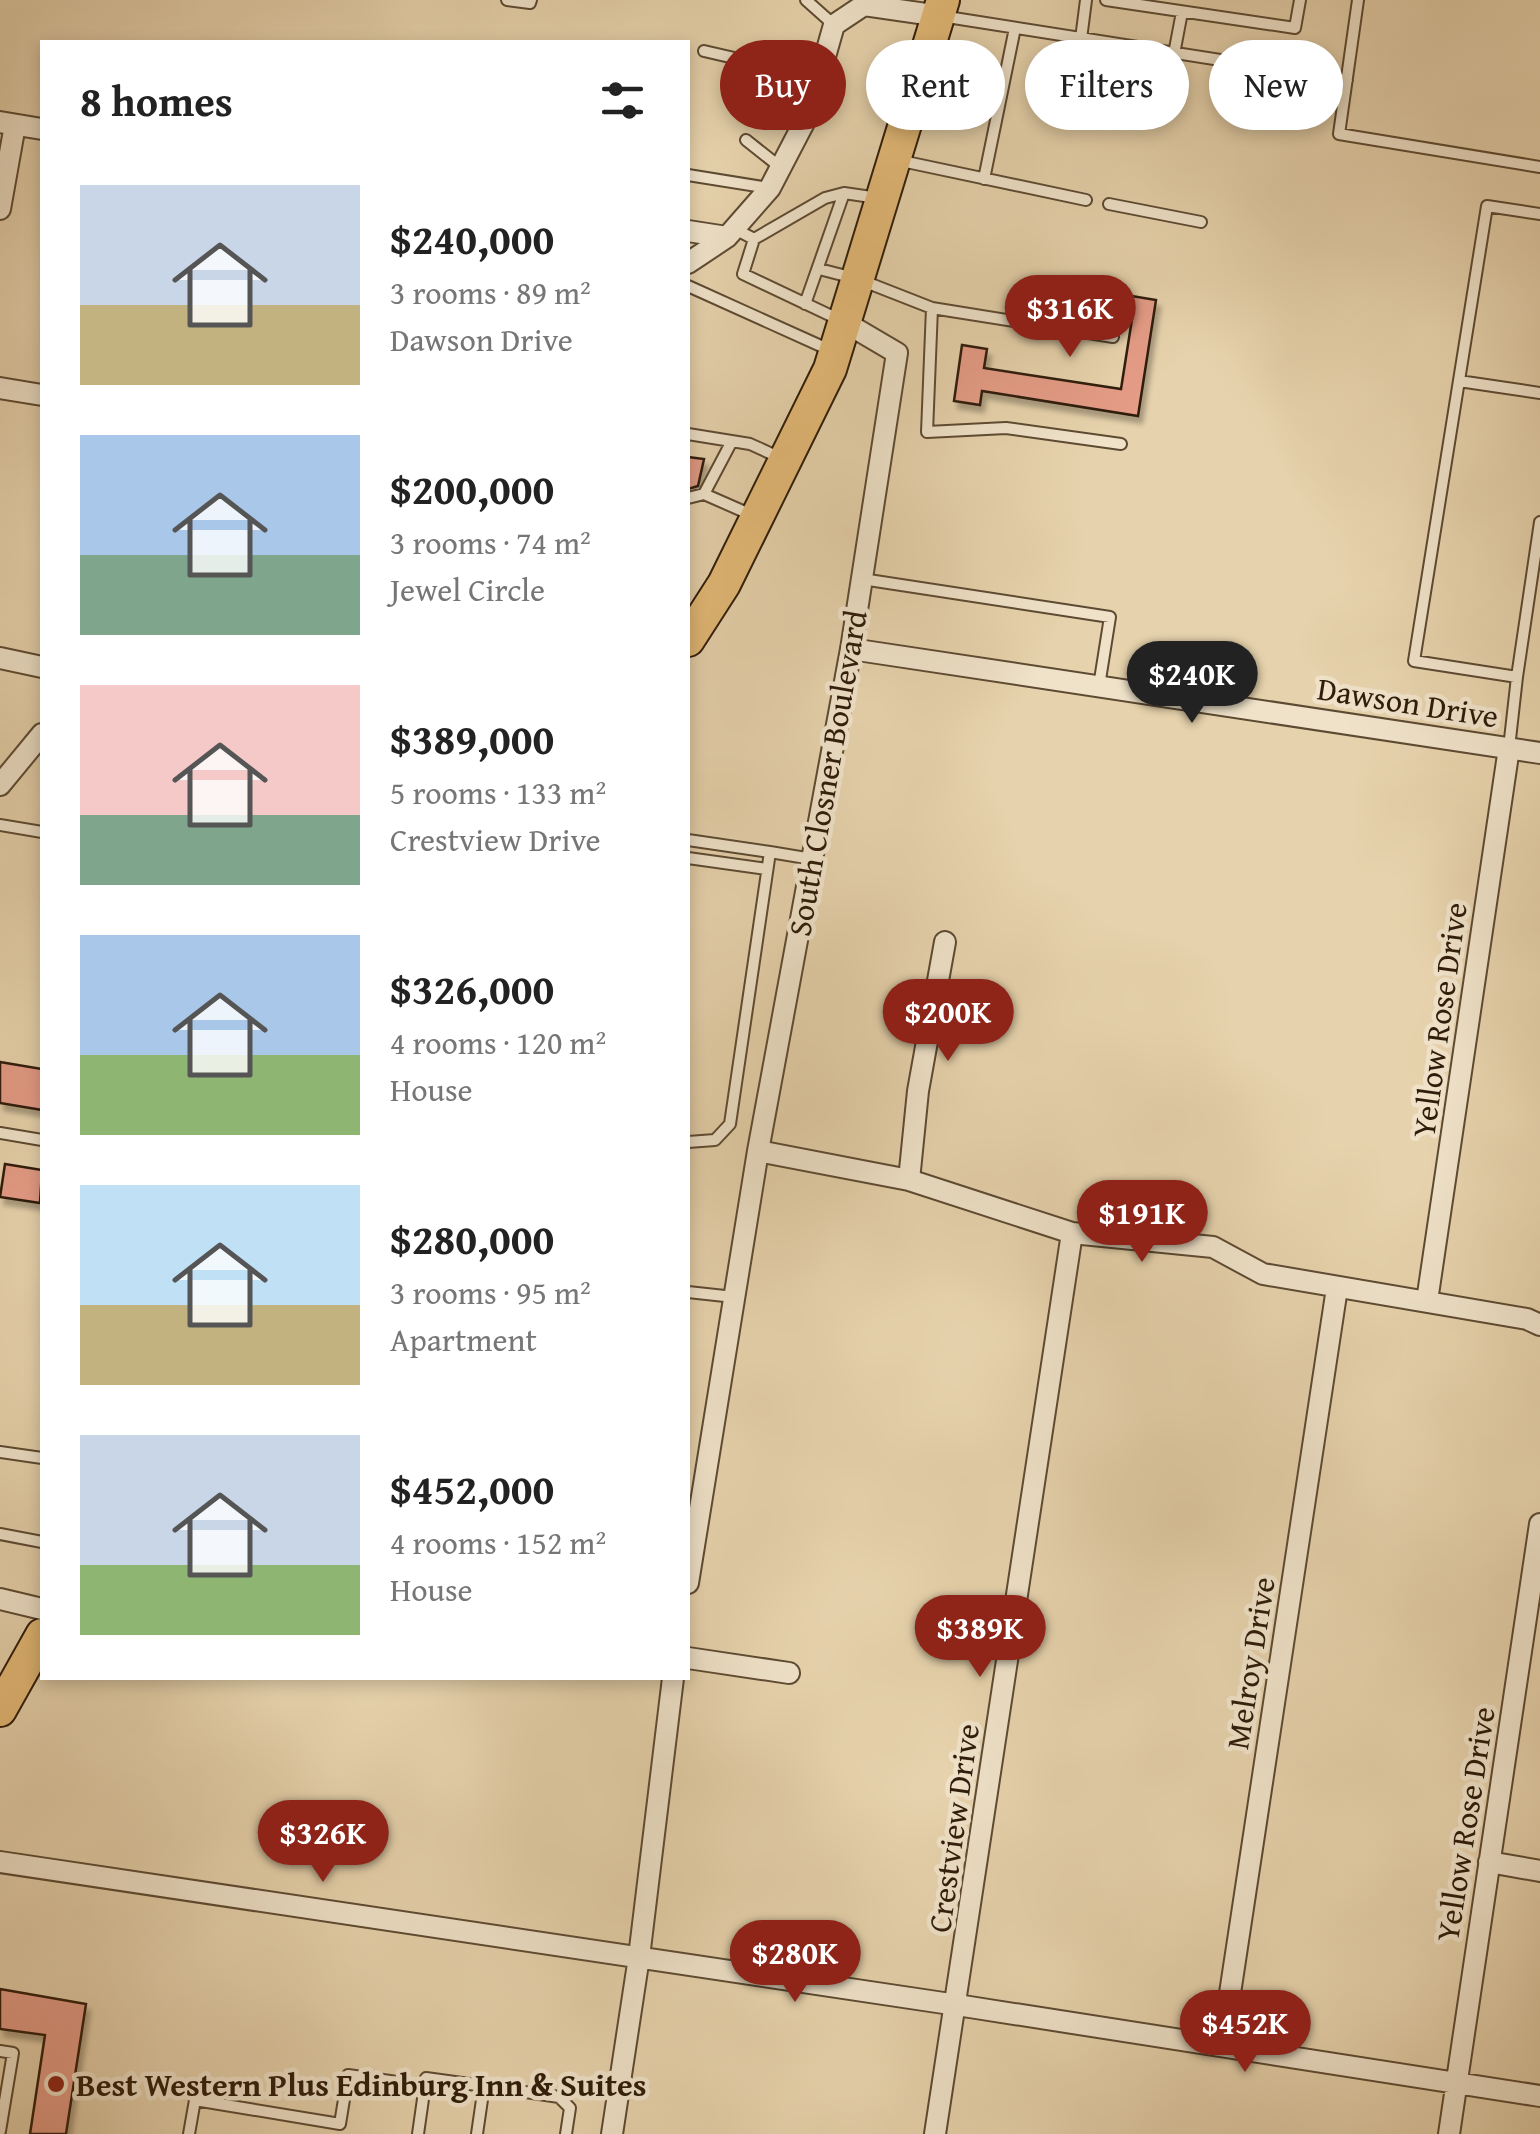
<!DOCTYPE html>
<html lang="en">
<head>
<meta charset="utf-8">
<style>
  body { margin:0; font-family:"Gentium Book Plus",serif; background:#f6f6f6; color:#222; height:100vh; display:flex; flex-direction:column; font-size:38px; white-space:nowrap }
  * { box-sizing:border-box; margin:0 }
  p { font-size:32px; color:#767676 }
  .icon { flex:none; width:55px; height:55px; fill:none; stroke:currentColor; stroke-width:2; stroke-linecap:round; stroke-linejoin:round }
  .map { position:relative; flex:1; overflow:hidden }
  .panel { position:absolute; left:40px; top:40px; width:650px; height:1640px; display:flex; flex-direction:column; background:#fff; border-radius:0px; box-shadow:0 5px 15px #0003 }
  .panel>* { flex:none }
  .guide { position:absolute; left:720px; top:40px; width:670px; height:90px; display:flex; gap:20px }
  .price { position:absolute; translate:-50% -85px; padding:0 22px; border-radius:35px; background:#8f2418; color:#fff; font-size:32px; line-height:65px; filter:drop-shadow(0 2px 5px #0008) }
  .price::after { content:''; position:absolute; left:50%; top:60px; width:30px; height:22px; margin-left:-15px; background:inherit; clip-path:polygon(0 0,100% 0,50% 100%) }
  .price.current { background:#222; color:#fff }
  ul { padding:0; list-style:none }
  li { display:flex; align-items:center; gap:30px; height:250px; padding:0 40px }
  li span { display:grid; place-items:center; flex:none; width:280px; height:200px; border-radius:0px; color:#555 }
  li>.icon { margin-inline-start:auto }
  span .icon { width:120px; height:120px; fill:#fffc; stroke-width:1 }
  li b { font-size:42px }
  h2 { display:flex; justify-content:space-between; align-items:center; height:120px; padding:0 40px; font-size:42px }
  .tag { padding:0 35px; border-radius:45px; background:#fff; box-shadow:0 5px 15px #0003; font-size:35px; line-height:90px }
  .tag.current { background:#8f2418; color:#fff }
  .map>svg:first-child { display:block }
  .building { fill:#e59c87; stroke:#2f1c0a; stroke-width:2.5; filter:url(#shadow) }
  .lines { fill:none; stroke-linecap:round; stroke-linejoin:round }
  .service-casing { stroke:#5d4a32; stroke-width:14 }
  .minor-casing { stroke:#5d4a32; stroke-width:24 }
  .primary-casing { stroke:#2f1c0a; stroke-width:36 }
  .service { stroke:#efe2c9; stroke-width:10 }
  .minor { stroke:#efe2c9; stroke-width:20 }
  .primary { stroke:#e3b976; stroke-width:32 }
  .poi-dot { fill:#8f2418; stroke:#efe2c9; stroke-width:4 }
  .labels { text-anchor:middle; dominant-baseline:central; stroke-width:9; stroke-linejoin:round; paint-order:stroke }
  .street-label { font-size:32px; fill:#2f1c0a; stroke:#efe2c9 }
  .poi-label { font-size:32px; font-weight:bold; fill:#2f1c0a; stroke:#efe2c9; text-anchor:start }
</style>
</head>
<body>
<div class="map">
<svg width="1540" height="2134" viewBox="0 0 1540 2134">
  <defs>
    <filter id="shadow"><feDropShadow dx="4" dy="7" stdDeviation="2.5" flood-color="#0004"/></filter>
  </defs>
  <rect width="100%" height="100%" fill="#e6d2ac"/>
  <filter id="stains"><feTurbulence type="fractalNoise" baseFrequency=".002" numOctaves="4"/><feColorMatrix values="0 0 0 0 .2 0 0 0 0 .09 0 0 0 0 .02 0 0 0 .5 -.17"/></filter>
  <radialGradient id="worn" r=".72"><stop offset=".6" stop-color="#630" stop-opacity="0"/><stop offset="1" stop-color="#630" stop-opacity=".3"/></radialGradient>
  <!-- building -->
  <path class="building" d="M1053,283L1156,300L1138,416L982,391L980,405L954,401L962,345L987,349L984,368L1121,389L1132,319L1049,306Z
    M688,457L704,459L698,486L688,489Z
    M0,1062L42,1069V1110L0,1103Z
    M5,1164L42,1170L40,1203L0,1197Z
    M0,1989L86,2004L66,2134H30L45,2035L0,2029Z"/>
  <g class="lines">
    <!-- service casing -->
    <g class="service-casing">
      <path id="service" d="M507,0L530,3L531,0
        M806,0L834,25
        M1106,0L1295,28L1300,0
        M1358,0L1339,134L1540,167
        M941,16L1347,80
        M1081,39L1086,0
        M704,51L820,78
        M1174,54L1182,12
        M770,96L809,113
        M746,140L780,167
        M897,160L1086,200
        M688,175L769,188
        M984,179L1015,28
        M1109,204L1201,222
        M735,229L754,239L825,198L844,193L878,198
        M754,239L743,274L840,320
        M819,269L858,279L932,308L1113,337
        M688,286L832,351
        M805,304L844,193
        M932,308L927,432L1006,428L1121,444
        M1459,381L1540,393
        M688,434L750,444L783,459
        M704,494L754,516
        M688,498L704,494L732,441
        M862,579L1110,617L1099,686
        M1517,677L1540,522
        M1509,748L1517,677L1414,661L1487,206L1540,214
        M0,825L42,832
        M688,840L770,852L730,1124L715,1140L688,1142
        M770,852L812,859
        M688,858L767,869
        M0,1133L42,1140
        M688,1292L734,1297
        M0,1452L42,1458
        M0,1534L42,1542
        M0,2051L13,2053L0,2131
        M189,2134L195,2100L340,2124L348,2075L404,2083
        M418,2134L426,2078L484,2086
        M477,2134L484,2086L559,2097L570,2108L566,2134"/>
    </g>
    <!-- minor casing -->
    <g class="minor-casing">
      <path id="minor" d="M0,122L42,129
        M0,209L15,125
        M688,231L727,237
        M688,263L727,237L770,188L809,113L834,25L864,5L940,16
        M0,388L42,395
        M851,649L1540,753
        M0,658L42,667
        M0,785L42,734
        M758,1151L909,1180L1072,1233L1213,1247L1263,1274L1527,1319L1540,1325
        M909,1180L918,1091L945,942
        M1427,1301L1509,748
        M688,1583L758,1151L851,649L897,353L846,323
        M0,1599L42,1609
        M688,1658L789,1673
        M0,1862L957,2005L1540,2096
        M1489,1862L1540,1871
        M1222,2046L1337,1288
        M612,2134L639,1957L673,1678
        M935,2134L1072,1233
        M1449,2134L1540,1524"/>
    </g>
    <!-- primary casing -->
    <g class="primary-casing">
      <path id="primary" d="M688,640L724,584L830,369L943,0
        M0,1710L42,1635"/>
    </g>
    <!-- service -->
    <use href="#service" class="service"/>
    <!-- minor -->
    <use href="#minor" class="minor"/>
    <!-- primary -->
    <use href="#primary" class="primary"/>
  </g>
  <!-- markers -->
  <circle class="poi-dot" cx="56" cy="2084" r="10"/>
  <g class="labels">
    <!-- street labels -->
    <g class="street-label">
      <text transform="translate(1408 702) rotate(9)">Dawson Drive</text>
      <text transform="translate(827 773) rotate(-80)">South Closner Boulevard</text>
      <text transform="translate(1439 1020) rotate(-82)">Yellow Rose Drive</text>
      <text transform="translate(1250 1663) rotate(-81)">Melroy Drive</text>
      <text transform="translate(1465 1824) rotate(-81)">Yellow Rose Drive</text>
      <text transform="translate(953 1828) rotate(-82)">Crestview Drive</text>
    </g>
    <!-- poi labels -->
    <g class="poi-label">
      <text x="76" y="2084">Best Western Plus Edinburg Inn &amp; Suites</text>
    </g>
  </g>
  <rect width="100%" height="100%" filter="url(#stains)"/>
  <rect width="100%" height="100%" fill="url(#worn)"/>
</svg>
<b class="price" style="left:1070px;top:360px">$316K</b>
<b class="price current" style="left:1192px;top:726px">$240K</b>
<b class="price" style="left:948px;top:1064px">$200K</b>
<b class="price" style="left:1142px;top:1265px">$191K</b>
<b class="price" style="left:980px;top:1680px">$389K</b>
<b class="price" style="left:323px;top:1885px">$326K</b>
<b class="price" style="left:795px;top:2005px">$280K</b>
<b class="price" style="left:1245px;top:2075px">$452K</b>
<div class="guide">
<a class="tag current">Buy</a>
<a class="tag">Rent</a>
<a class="tag">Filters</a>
<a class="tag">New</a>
</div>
<section class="panel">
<h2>8 homes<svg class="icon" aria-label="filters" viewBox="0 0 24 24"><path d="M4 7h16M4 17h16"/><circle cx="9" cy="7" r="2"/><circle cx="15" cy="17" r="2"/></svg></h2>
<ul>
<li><span style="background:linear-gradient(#c9d6e8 60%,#c2b280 0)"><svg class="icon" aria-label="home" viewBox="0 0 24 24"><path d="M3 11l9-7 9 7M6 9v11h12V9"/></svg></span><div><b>$240,000</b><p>3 rooms · 89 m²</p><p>Dawson Drive</p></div></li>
<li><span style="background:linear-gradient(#a9c7e8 60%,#7fa58c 0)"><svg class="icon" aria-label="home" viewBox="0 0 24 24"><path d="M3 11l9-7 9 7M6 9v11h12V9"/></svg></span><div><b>$200,000</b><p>3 rooms · 74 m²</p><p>Jewel Circle</p></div></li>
<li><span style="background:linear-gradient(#f6c9c9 65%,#7fa58c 0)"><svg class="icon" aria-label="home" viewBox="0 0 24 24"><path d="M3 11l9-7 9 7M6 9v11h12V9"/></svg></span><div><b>$389,000</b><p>5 rooms · 133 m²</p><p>Crestview Drive</p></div></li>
<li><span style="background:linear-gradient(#a9c7e8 60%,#8fb573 0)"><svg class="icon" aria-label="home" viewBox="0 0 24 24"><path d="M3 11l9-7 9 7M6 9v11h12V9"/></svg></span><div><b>$326,000</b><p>4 rooms · 120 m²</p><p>House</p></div></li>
<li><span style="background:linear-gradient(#bfe0f5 60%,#c2b280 0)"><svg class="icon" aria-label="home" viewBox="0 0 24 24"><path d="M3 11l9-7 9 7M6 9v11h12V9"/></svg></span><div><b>$280,000</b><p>3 rooms · 95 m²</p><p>Apartment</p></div></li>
<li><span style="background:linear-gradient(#c9d6e8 65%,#8fb573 0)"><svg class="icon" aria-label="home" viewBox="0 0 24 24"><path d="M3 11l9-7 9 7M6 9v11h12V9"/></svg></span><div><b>$452,000</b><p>4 rooms · 152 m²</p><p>House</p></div></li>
</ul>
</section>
</div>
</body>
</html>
